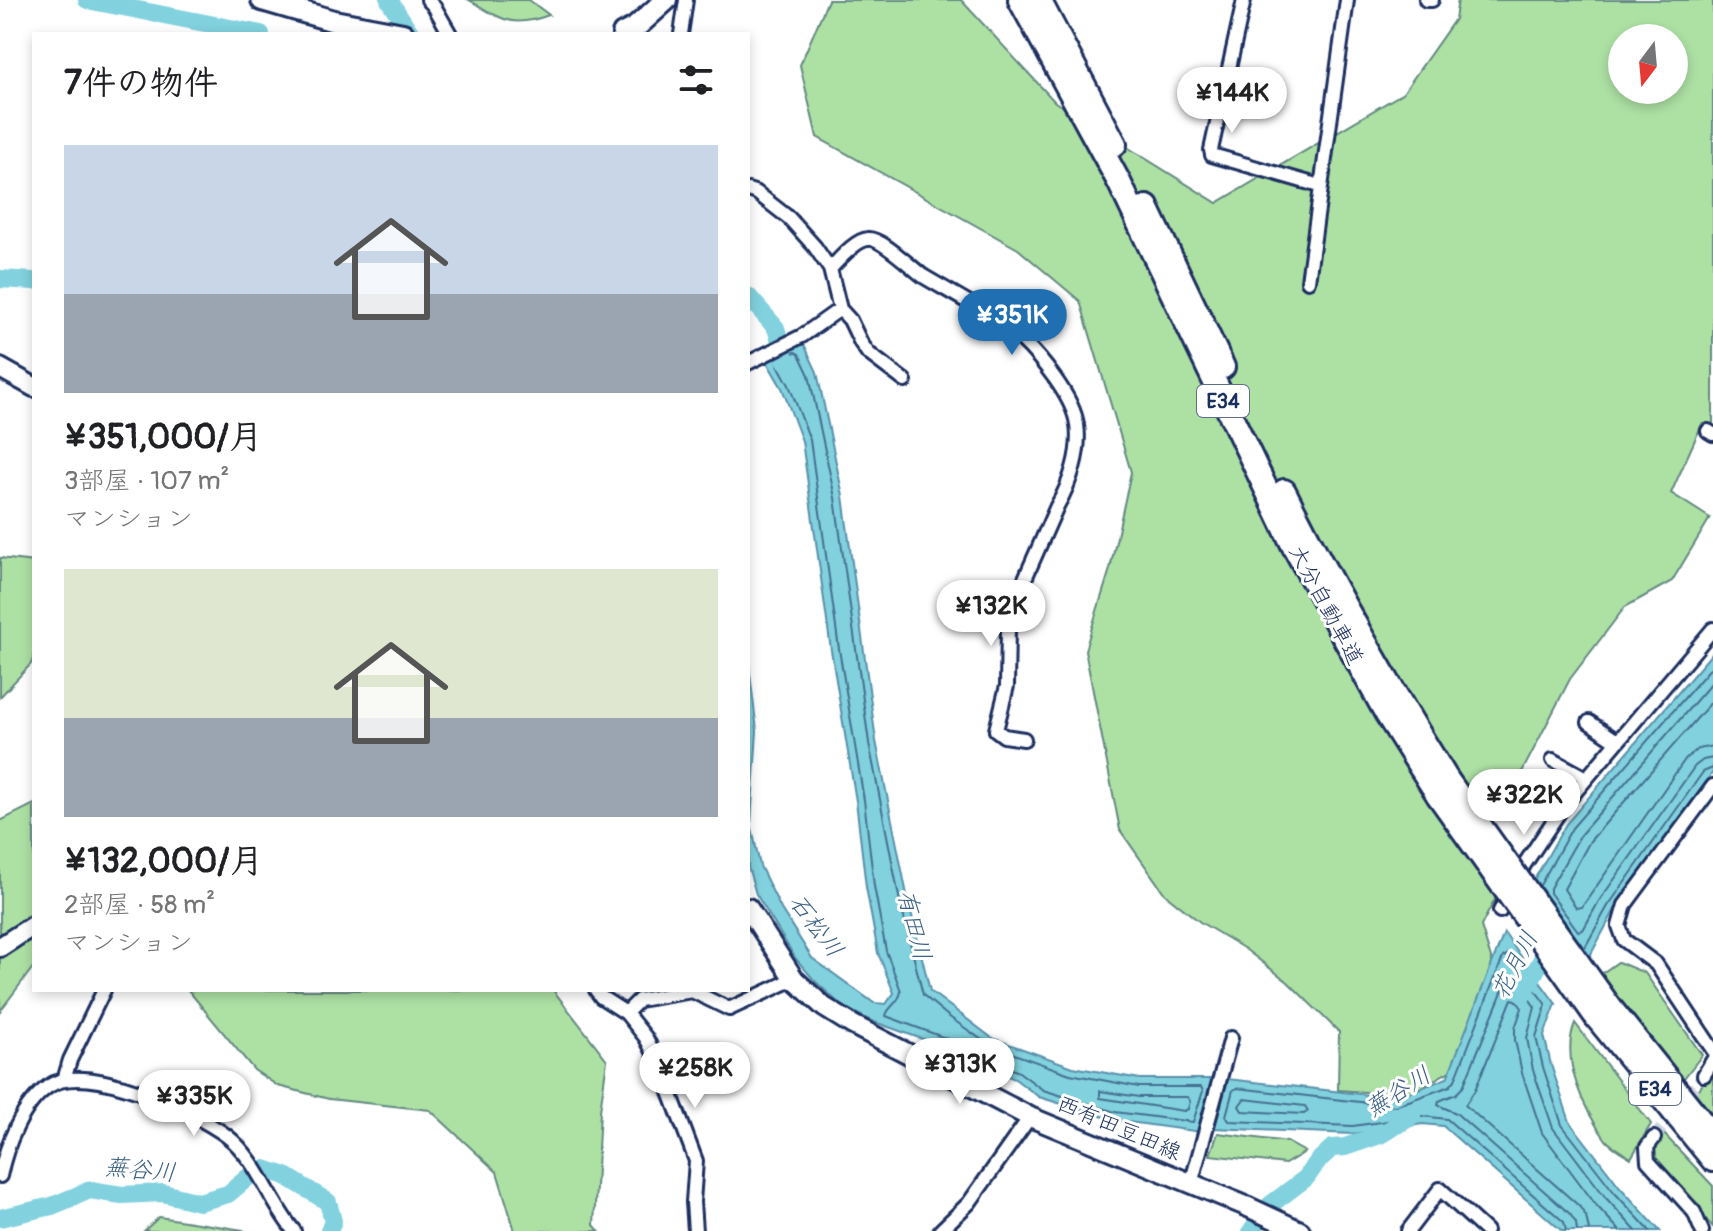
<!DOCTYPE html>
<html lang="ja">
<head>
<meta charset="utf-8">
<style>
  body { margin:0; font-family:Pangolin,"Klee One",sans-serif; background:#f2f2f2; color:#202124; height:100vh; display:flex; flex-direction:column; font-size:30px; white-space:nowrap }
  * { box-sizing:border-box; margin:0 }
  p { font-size:26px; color:#757577 }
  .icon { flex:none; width:44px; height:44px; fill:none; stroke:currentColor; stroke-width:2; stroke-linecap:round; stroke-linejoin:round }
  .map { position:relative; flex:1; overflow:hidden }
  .sheet { position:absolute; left:32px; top:32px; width:718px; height:960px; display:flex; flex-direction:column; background:#fff; border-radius:0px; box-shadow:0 4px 12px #0003 }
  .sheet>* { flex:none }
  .needle { width:52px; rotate:196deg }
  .tools { position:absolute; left:1608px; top:24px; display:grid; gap:16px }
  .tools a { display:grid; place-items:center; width:80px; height:80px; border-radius:50%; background:#fff; box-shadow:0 4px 12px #0003; font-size:40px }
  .price { position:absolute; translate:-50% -68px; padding:0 18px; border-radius:28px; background:#fff; color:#222; font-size:26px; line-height:52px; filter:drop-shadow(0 2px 4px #0008) }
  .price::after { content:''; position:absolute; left:50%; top:48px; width:24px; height:18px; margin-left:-12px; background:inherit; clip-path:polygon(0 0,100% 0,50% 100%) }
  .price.on { background:#1f6fb2; color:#fff }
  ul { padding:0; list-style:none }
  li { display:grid; align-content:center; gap:16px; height:424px; padding:0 32px }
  li span { display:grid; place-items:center; height:248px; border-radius:0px; color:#555 }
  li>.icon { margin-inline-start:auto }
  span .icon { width:144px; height:144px; fill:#fffc; stroke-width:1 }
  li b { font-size:34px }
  h2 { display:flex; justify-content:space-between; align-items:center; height:96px; padding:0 32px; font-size:34px }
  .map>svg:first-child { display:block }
  .green { fill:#ade1a4; stroke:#648881; stroke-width:2; fill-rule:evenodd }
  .water { fill:#82d1de; stroke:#5990ab; stroke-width:2 }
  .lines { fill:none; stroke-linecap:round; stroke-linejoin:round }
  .shore { stroke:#447091; stroke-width:2 }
  .river { stroke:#82d1de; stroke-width:18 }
  .street-tunnel { stroke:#d1d5df; stroke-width:12; stroke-dasharray:12 6; stroke-linecap:butt }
  .street-casing { stroke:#1b2f5e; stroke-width:18 }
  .secondary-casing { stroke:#1b2f5e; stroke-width:24 }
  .primary-casing { stroke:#1b2f5e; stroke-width:26 }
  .highway-casing { stroke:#1b2f5e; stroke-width:28 }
  .street { stroke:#fff; stroke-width:12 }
  .secondary { stroke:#fff; stroke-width:18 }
  .primary { stroke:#fff; stroke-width:20 }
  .highway { stroke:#fff; stroke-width:22 }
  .highway-bridge-casing { stroke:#1b2f5e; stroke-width:28; stroke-linecap:butt }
  .highway-bridge { stroke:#fff; stroke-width:22 }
  .labels { text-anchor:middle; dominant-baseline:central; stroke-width:6; stroke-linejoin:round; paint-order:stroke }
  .shield { fill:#fff; stroke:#5f6d8e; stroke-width:2 }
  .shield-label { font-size:20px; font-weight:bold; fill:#1b2f5e }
  .street-label { font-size:22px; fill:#1b2f5e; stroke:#fff }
  .water-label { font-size:24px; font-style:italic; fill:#3a6084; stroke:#fff }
</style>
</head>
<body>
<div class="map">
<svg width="1713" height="1231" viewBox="0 0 1713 1231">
  <rect width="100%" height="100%" fill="#fff"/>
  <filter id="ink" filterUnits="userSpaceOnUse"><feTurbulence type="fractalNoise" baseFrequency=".0125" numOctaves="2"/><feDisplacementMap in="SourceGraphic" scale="16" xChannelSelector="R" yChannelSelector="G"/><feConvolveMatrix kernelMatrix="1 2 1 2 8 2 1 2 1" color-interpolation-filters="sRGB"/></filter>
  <g filter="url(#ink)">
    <!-- green -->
    <path class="green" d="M469,0H529L549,15C511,29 502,19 469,0Z
      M828,0H961L1055,102L1217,203L1403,93L1455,19L1458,0H1713V430L1702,424L1671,493L1710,518L1672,581L1625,607L1570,679L1522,772L1482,821L1513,865L1481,926L1498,981L1464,1063L1407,1095L1338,1090L1339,1032L1288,982L1245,949L1200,922L1165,894L1120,830L1085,650L1110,569L1131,472L1080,301L1018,249L817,137L800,65ZM1622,38H1674V90H1622Z
      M0,558L34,562V657L31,664L0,697Z
      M34,804V966L0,1011V821Z
      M1618,962L1645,973L1702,1055L1674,1091L1589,988L1601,974Z
      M188,990H553L607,1060L600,1111L594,1225L599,1231H515L497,1172L430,1110L329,1099L278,1086L254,1070Z
      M1575,1023L1651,1124L1631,1158C1623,1153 1612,1147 1606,1140C1584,1110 1560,1060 1575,1023Z
      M1709,1076H1713V1134L1687,1105Z
      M1218,1133L1287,1142L1305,1152L1285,1164L1210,1155Z
      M1663,1133L1713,1186V1227L1652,1161V1147Z
      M159,1217L243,1230L244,1231H144Z"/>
    <!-- water -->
    <path class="water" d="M802,340L817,372L843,496L876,741L907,895L930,991L992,1038L1073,1067L1140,1079H1215L1201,1132L1114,1120L1039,1097L1015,1079L967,1059L953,1050L869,1020L842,1006L815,981L796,959L756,894L748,867V657L757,731L751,824L760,866L781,909L812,958L874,1003L886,1004L894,993L878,953L866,887L856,801L831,650L802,441L782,388L764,357Z
      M1713,652V772L1614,911L1583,969L1527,892L1566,824Z
      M1504,933L1556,1004L1544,1035L1551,1065L1570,1122L1620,1187L1660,1231H1562L1443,1126L1423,1124L1353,1134L1214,1128L1228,1079L1395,1098L1447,1078Z"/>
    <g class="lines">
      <!-- shore -->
      <path class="shore" d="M795,352L799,354L809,375L835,498L869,743L899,897L923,995L948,1016L989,1045L1070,1074L1139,1087H1201L1203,1091L1193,1122L1115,1112L1043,1090L1019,1072L971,1052L956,1042L886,1016C887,1007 900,1003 901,991L886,951L874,886L864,800L839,649L810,440L789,385L777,363L779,359Z
        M1713,681L1581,834L1550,888V893L1578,931L1583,930L1599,901L1695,766L1703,760L1713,758
        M1713,700L1590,841L1564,889L1576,908L1582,907L1686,758L1698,749L1713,746
        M1539,887L1572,828L1713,665
        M1584,949L1608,906L1703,772L1713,768
        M1100,1091L1139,1097H1187L1190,1101L1188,1109L1184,1111L1100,1098Z
        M1244,1099L1305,1106L1308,1111L1304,1114L1242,1111L1239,1106Z
        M1566,1231L1564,1222L1447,1119L1422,1116L1353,1126L1229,1121L1226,1116L1233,1090L1237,1088L1395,1106L1450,1086L1455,1080L1503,957L1509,954L1546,1005L1536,1037L1543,1067L1562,1125L1614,1192L1650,1231
        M1577,1231L1576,1223L1570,1214L1456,1113L1438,1105L1439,1101L1456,1094L1463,1087L1509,975L1513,976L1535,1007L1527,1038L1533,1070L1553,1128L1606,1198L1636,1231
        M1589,1231L1586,1216L1579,1206L1465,1105L1475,1090L1512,999L1516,1000L1522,1008L1515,1028V1040L1522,1073L1542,1133L1596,1205L1620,1231"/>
      <!-- river -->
      <path class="river" d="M87,0L261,34
        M389,0L411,34
        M0,279L34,281
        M748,296L776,328L786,361
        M1524,993L1553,938
        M0,1218L52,1206L90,1190L122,1195L163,1193L199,1202L228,1194L252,1174L265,1169L286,1176L328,1202L333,1221L329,1231
        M1251,1231L1270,1205L1306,1178L1318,1161L1332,1148L1345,1147L1380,1135L1413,1116"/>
      <!-- street-tunnel -->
      <path class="street-tunnel" d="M1654,1138L1704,1075"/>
      <!-- street casing -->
      <g class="street-casing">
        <path id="street" d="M428,0L434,6L450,34
          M1244,0L1211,150L1212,155L1320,186
          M1426,0H1432
          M681,34L686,0
          M748,190L757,193L789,218L815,247L830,269L840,309L850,320L861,343L868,353L905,381
          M830,269C839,260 855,240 868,239C880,237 912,268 923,276C951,293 998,317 1021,339C1040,357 1074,398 1077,425C1081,451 1070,484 1057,506L1012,608L1008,628L1007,686L996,730L1004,736L1024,739
          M1308,281L1347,0
          M748,363L802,336L840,309
          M1708,431L1713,434
          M1589,722L1617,741
          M1553,760L1586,778
          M1713,786L1625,905L1619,926L1624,940L1656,964L1713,1050
          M1500,911L1524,865L1564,805L1713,629
          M596,990L601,997L626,1013L646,1038L659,1063L696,1161L693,1202L695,1231
          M626,1013L639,1000L692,991L729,1009L794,979
          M1704,1075L1713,1060
          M64,1080L70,1060L104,990
          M1654,1138L1647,1147L1648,1161L1694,1212L1702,1231
          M0,1176C6,1146 22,1104 49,1086C86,1060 195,1112 227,1136C258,1160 269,1201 294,1231
          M1191,1184L1231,1038
          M940,1231L969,1203L1030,1117
          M1408,1231L1440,1189L1486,1231"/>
      </g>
      <!-- secondary casing -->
      <g class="secondary-casing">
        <path id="secondary" d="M0,368L34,387
          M748,908L794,979L824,1007L853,1025L1030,1117L1246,1206L1300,1231
          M0,947L34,925"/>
      </g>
      <!-- primary casing -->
      <g class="primary-casing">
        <path id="primary" d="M262,0L334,21L403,34
          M623,34L635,28L666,0"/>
      </g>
      <!-- highway casing -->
      <g class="highway-casing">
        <path id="highway" d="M1020,0L1119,182L1293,545L1386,713L1438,795
          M1039,0L1115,144
          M1147,207L1223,367
          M1284,491C1334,591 1389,686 1448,781
          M1609,1006L1713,1136
          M1597,1018L1713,1160"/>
      </g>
      <!-- street -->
      <use href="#street" class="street"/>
      <!-- secondary -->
      <use href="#secondary" class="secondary"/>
      <!-- primary -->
      <use href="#primary" class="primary"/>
      <!-- highway -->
      <use href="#highway" class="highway"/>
      <!-- highway-bridge casing -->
      <g class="highway-bridge-casing">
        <path id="highway-bridge" d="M1448,781L1609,1006
          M1438,795L1597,1018"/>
      </g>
      <!-- highway-bridge -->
      <use href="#highway-bridge" class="highway-bridge"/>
    </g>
  </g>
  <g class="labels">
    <!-- shield labels -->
    <g class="shield">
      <rect x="1197" y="385" width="52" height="32" rx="6"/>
      <rect x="1629" y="1073" width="52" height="32" rx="6"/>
    </g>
    <g class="shield-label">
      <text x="1223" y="401">E34</text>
      <text x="1655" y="1089">E34</text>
    </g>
    <!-- street labels -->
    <g class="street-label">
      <text transform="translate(1326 605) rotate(62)">大分自動車道</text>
      <text transform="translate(1119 1128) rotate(23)">西有田豆田線</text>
    </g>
    <!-- water labels -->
    <g class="water-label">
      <text transform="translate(914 925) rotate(76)">有田川</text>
      <text transform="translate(816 926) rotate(53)">石松川</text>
      <text transform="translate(1515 965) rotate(-63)">花月川</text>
      <text transform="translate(1398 1092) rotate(-32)">蕪谷川</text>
      <text transform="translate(140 1170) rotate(5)">蕪谷川</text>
    </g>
  </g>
</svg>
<div class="tools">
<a><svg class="needle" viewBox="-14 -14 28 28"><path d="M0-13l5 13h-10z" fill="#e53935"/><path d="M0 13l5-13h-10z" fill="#757577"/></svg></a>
</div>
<b class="price" style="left:1232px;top:135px">¥144K</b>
<b class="price on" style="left:1012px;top:357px">¥351K</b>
<b class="price" style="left:991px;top:648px">¥132K</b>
<b class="price" style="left:1524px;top:837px">¥322K</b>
<b class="price" style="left:960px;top:1106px">¥313K</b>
<b class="price" style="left:695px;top:1110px">¥258K</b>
<b class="price" style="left:194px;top:1138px">¥335K</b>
<section class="sheet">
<h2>7件の物件<svg class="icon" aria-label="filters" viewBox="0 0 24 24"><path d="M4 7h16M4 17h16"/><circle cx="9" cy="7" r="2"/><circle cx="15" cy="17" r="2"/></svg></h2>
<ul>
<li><span style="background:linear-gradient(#c9d6e8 60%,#9aa5b1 0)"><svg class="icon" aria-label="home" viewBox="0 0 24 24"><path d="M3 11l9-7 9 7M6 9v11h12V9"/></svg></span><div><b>¥351,000/月</b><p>3部屋 · 107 m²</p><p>マンション</p></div></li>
<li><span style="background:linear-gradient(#dfe7d0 60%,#9aa5b1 0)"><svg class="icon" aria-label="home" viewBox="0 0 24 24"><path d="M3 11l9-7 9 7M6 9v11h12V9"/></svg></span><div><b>¥132,000/月</b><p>2部屋 · 58 m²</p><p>マンション</p></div></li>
</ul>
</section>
</div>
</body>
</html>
